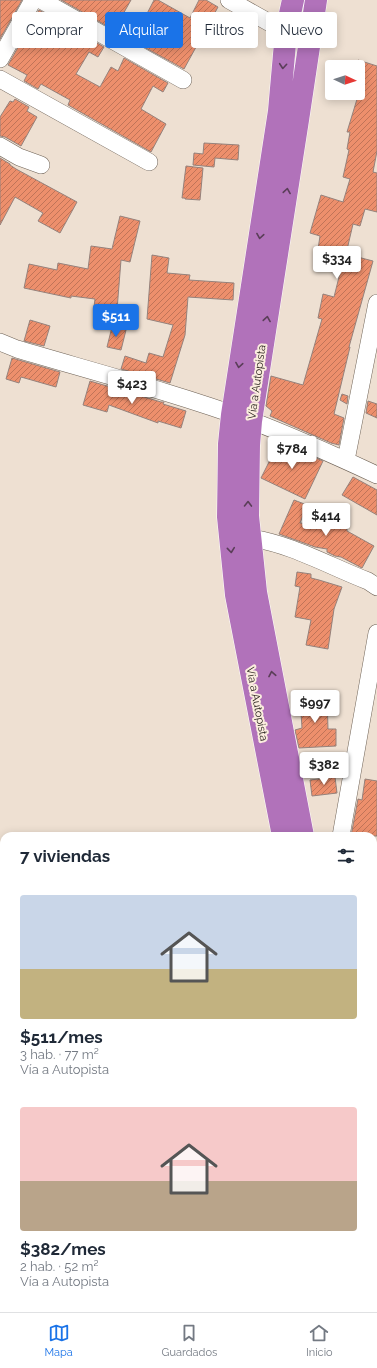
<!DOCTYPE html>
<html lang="es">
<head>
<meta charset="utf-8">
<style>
  body { margin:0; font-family:Raleway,sans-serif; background:#f2f2f3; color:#1f2937; height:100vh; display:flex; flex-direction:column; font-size:15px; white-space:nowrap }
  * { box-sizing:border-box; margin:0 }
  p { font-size:13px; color:#747a83 }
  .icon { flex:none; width:22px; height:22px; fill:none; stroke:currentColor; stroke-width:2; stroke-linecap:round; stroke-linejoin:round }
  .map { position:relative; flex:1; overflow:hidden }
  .side { position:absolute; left:0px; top:832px; width:377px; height:480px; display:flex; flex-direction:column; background:#fff; border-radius:12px 12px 0 0; box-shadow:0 2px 10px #0003 }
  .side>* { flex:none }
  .banner { position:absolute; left:12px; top:12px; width:353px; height:36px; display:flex; gap:8px }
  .needle { width:26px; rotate:94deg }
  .buttons { position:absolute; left:325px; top:60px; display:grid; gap:8px }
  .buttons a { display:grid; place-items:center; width:40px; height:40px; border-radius:4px; background:#fff; box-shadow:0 2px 10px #0003; font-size:20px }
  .price { position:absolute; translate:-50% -34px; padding:0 9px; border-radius:4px; background:#fff; color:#222; font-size:13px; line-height:26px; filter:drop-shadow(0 1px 2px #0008) }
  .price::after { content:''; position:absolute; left:50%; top:24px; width:12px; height:9px; margin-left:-6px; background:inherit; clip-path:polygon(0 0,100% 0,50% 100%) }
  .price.active { background:#1a73e8; color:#fff }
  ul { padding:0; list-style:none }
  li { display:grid; align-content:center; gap:8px; height:212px; padding:0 20px }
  li span { display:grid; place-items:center; height:124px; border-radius:4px; color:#555 }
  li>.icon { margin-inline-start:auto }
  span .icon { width:72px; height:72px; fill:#fffc; stroke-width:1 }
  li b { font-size:17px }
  h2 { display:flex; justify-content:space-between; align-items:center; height:48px; padding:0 20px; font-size:17px }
  .pill { padding:0 14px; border-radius:4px; background:#fff; box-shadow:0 2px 10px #0003; font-size:14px; line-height:36px }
  .pill.active { background:#1a73e8; color:#fff }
  .tab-bar { display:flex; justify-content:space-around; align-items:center; height:56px; border-top:1px solid #e0e1e3; background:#fff; font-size:11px; color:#747a83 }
  .tab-bar a { display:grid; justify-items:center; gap:2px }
  .tab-bar .active { color:#1a73e8 }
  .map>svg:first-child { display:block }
  .building { fill:url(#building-hatch); stroke:#95827c }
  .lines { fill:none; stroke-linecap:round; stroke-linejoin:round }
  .minor-casing { stroke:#6f6357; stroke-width:18 }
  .highway-casing { stroke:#fff; stroke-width:23 }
  .minor { stroke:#fff; stroke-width:17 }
  .highway { stroke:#b172ba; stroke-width:22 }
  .oneway { stroke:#5a3e58 }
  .labels { text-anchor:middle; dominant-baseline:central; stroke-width:4; stroke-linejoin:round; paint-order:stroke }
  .street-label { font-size:11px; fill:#201b16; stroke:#fbeddf }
</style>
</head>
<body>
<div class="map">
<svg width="377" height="1312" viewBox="0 0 377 1312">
  <defs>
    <pattern id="building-hatch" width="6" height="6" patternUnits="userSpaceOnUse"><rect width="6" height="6" fill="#ed8f6c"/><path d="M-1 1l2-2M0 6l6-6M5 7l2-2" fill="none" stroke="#c07458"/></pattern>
  </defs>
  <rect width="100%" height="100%" fill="#eee0d2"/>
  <!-- building -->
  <path class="building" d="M0,0H22L0,39Z
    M61,0H131L114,30Z
    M154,0H158L190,18L199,0H206L218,7L184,69L133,41Z
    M39,10L104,47L98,57L89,52L76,74L100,87L111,67L118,71L124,58L168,83L163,92L153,86L141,109L166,124L151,152L68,105L70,100L41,84L38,89L24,81L27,75L8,65Z
    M358,60L377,66V151L373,172L377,173V212L365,209L360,226L353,224L346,254L373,261L349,347H350L334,414L344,418L339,445L331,443L270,416L272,411L266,406L271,376L303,385L322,319L318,318L323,294L334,297L340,273L315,269L320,236L310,233L321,195L343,202L350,179L343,177L349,150L347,149L350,132H347L361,86L358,85Z
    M15,99L29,107L27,111L37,117L21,146L5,137L0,136V117L10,101L13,102Z
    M204,143L239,145L238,160L215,158L214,167L193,165L194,153L203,154Z
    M0,158L10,164V165L16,169L77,202L60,233L38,221L43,213L15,197L0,225Z
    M186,166L203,168L200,200L185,199V198H182Z
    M120,216L140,221L130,262L121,260L117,310L94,307L95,299L71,296V298L24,288L29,264L57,270L58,263L88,269L91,246L112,249Z
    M152,255L169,258L167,273L190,275L189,280L234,283L233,300L188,297L185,335L170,383L121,369L125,356L146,363L149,353L163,357L173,325L147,319Z
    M30,320L50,326L44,346L24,341Z
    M112,327L126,330L121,350L107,347Z
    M12,358L60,372L56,387L21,377L19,383L6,379Z
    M90,381L161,402H164L163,404L186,411L181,428L158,421V423L109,405L107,412L83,405Z
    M342,394L348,396L347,404L340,400Z
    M368,401L377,404V418L366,413Z
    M279,442L323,461L305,499L261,478Z
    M353,477L377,490V515L342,495Z
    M294,500L307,505L300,523L347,528V531L374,546L362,568L341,557L335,556L327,552V549L315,547L279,534Z
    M297,572L311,574V578L319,580L342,587L334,609L328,649L306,645L311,620L295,617L300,587L295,586Z
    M327,696L328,729H336V746L299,748L295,730L302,728L300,697Z
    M335,777L337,793L312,796L310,780Z
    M365,779L377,781V836H351L358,799L362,800Z"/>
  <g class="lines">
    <!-- minor casing -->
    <g class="minor-casing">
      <path id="minor" d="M41,0L183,80
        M229,0L286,32
        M0,59L33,0
        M0,79L149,162
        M0,146L19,157L41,165
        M0,342L17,349C95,372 175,393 252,421C294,437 336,456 377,475
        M346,460L377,303
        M250,538C292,544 329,566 368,581L377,587
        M341,836L377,633
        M373,1018L377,1009
        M373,1057H377
        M373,1131L377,1130"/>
    </g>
    <!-- highway casing -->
    <g class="highway-casing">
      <path id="highway" d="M283,836L236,595L228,517L229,444L232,415L279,111L286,32L293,0
        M303,836L256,592L248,516L249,445L251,421L298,120L316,0
        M373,1203L377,1260
        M360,1308V1312"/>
    </g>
    <!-- minor -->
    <use href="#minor" class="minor"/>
    <!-- highway -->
    <use href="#highway" class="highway"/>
  </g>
  <!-- one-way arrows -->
  <defs><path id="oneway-chevron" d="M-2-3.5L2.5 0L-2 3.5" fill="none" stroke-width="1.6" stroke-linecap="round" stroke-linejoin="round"/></defs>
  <g class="oneway">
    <use href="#oneway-chevron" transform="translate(283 66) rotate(95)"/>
    <use href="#oneway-chevron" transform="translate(287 191) rotate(-81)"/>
    <use href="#oneway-chevron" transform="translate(260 236) rotate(99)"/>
    <use href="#oneway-chevron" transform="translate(267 319) rotate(-81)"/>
    <use href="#oneway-chevron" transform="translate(239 365) rotate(99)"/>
    <use href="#oneway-chevron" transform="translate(248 504) rotate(-89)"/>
    <use href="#oneway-chevron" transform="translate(231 550) rotate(84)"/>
    <use href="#oneway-chevron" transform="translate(272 674) rotate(-101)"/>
  </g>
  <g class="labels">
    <!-- street labels -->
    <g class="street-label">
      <text transform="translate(257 382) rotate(-82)">Vía a Autopista</text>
      <text transform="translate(257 704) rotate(79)">Vía a Autopista</text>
    </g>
  </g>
</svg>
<div class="buttons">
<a><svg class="needle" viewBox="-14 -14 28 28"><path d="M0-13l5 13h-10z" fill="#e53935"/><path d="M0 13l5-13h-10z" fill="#747a83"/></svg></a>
</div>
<b class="price" style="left:337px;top:280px">$334</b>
<b class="price active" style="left:116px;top:338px">$511</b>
<b class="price" style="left:132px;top:405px">$423</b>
<b class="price" style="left:292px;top:470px">$784</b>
<b class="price" style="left:326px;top:537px">$414</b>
<b class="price" style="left:315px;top:724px">$997</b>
<b class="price" style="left:324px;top:786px">$382</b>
<div class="banner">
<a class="pill">Comprar</a>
<a class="pill active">Alquilar</a>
<a class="pill">Filtros</a>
<a class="pill">Nuevo</a>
</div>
<section class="side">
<h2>7 viviendas<svg class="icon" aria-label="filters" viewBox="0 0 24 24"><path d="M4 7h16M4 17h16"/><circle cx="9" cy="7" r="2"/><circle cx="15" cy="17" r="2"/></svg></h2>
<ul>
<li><span style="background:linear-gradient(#c9d6e8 60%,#c2b280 0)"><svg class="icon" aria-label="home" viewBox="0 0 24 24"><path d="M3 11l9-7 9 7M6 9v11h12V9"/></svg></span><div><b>$511/mes</b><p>3 hab. · 77 m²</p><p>Vía a Autopista</p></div></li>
<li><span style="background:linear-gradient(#f6c9c9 60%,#b9a48a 0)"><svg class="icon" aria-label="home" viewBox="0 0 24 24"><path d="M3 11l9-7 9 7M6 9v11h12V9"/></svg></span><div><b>$382/mes</b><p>2 hab. · 52 m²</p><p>Vía a Autopista</p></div></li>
</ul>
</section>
</div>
<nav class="tab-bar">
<a class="active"><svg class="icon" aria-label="map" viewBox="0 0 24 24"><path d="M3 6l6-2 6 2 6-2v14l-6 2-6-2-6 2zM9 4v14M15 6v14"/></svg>Mapa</a>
<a><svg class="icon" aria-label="saved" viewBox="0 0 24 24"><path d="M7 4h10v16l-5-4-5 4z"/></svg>Guardados</a>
<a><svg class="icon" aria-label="home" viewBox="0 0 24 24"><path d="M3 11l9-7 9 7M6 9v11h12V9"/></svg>Inicio</a>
</nav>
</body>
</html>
